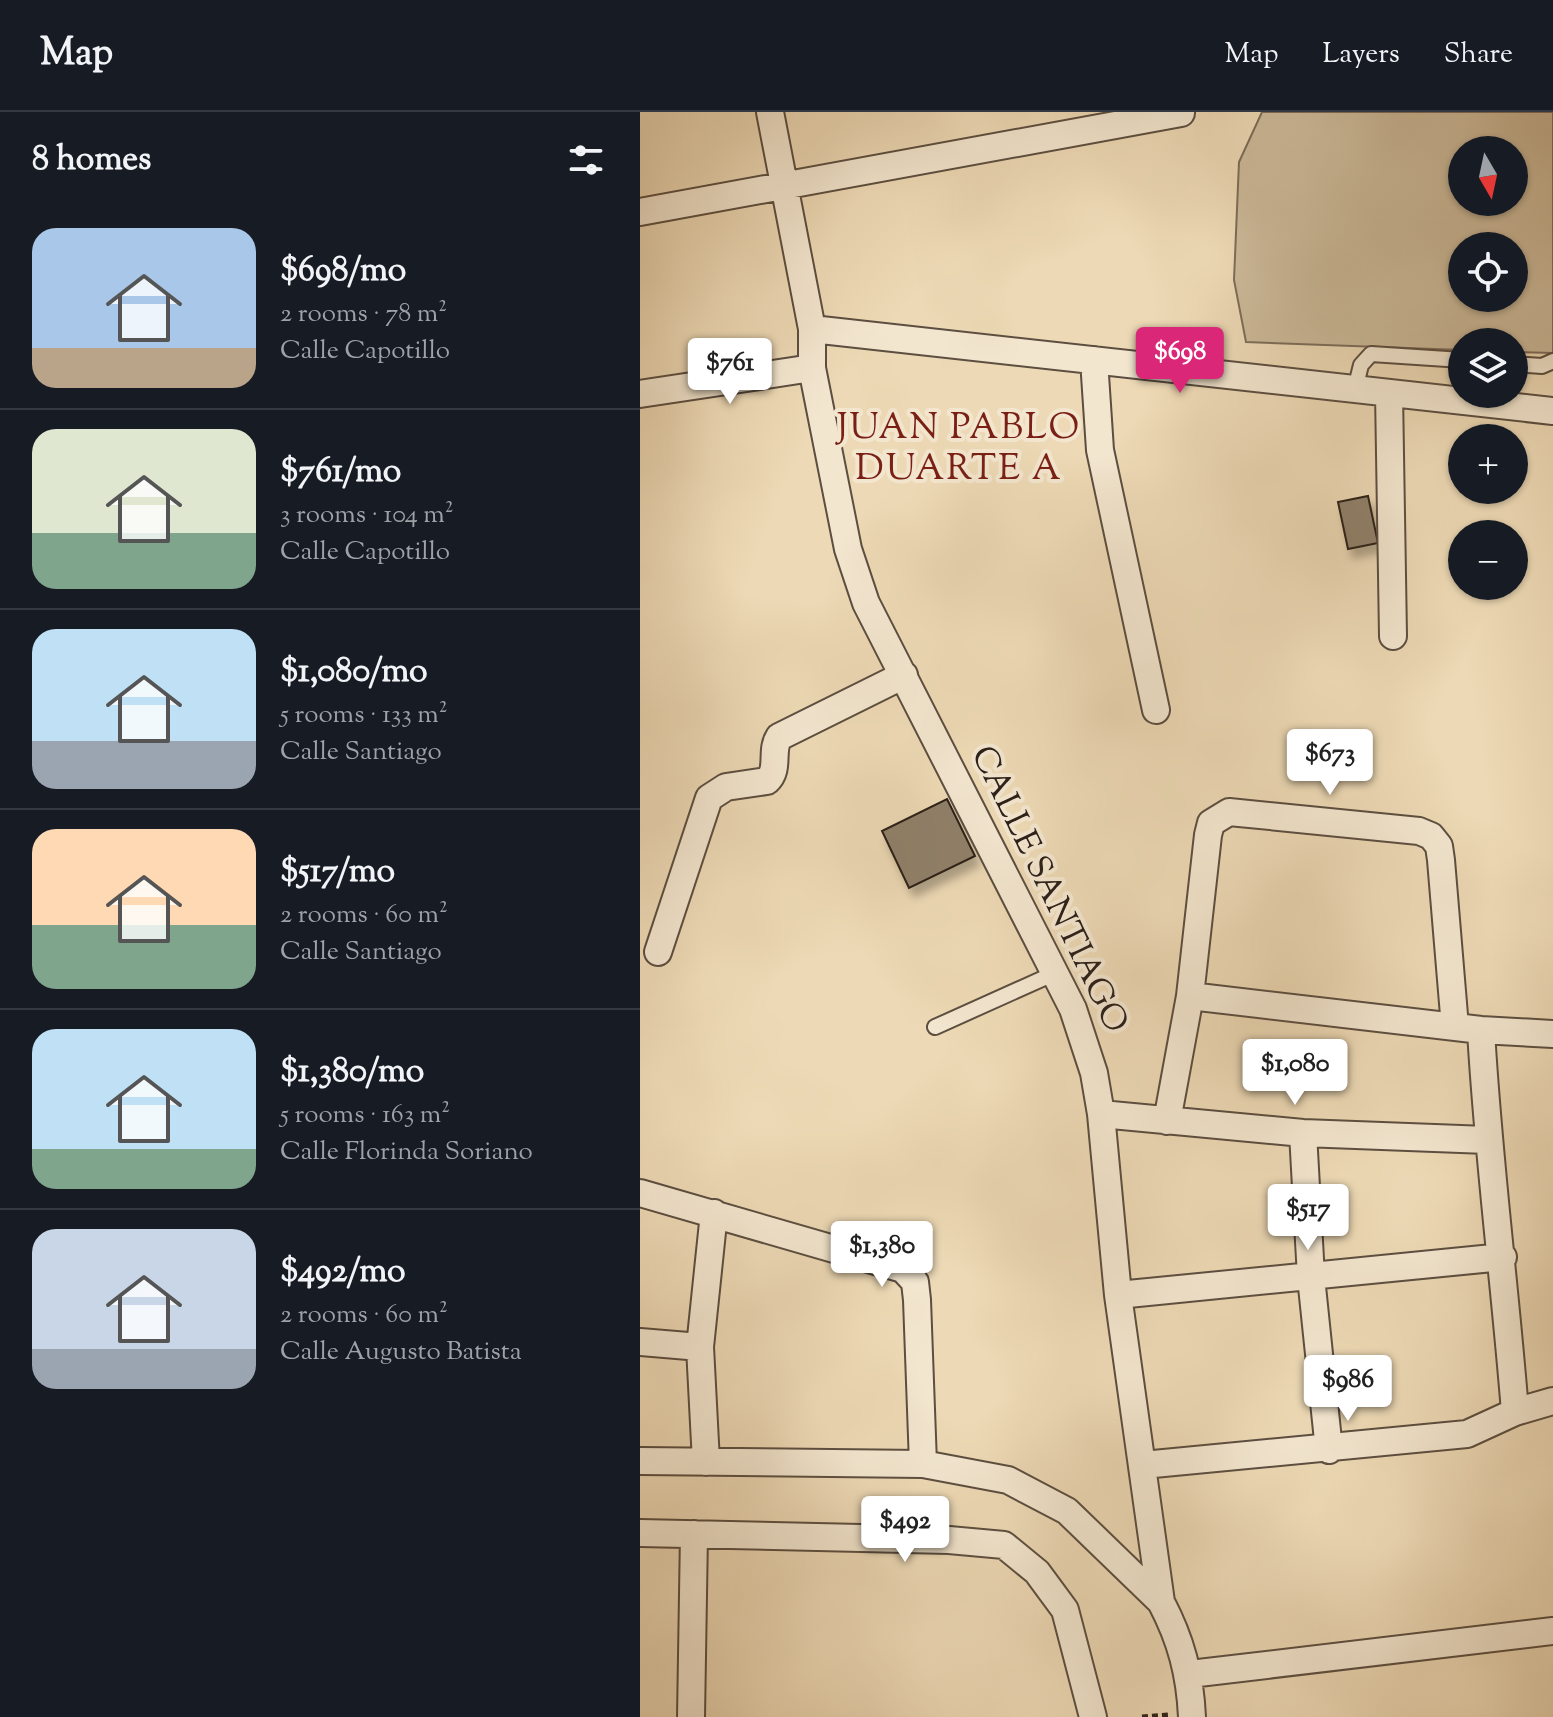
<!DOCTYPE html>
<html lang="en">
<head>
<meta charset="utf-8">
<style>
  body { margin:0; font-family:"Sorts Mill Goudy",serif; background:#20242c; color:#f1f3f6; height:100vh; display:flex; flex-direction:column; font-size:30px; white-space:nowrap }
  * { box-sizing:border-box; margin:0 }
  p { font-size:26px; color:#9ea1a6 }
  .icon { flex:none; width:44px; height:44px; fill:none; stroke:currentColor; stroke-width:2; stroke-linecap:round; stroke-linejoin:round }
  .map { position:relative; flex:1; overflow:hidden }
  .drawer { display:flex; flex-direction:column; background:#171b24; width:640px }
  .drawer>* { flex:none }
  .needle { width:52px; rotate:171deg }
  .controls { position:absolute; left:808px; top:24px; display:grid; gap:16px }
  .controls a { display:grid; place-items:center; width:80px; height:80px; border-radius:50%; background:#171b24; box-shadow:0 2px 6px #0004; font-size:40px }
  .price { position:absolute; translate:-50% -68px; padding:0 18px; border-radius:8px; background:#fff; color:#222; font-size:26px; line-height:52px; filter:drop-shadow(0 2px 4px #0008) }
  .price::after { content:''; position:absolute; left:50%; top:48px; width:24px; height:18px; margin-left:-12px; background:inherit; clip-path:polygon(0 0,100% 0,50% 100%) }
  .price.on { background:#db2777; color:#fff }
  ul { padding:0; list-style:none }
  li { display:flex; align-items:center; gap:24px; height:200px; padding:0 32px }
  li+li { border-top:2px solid #363941 }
  li span { display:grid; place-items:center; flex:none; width:224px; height:160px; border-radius:24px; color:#555 }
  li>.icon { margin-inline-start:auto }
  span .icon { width:96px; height:96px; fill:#fffc; stroke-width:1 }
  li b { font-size:34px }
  h2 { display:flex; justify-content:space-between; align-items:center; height:96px; padding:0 32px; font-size:34px }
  header { display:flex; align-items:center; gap:48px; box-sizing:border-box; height:112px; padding:0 40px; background:#171b24; border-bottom:2px solid #363941 }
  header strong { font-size:38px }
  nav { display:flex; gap:44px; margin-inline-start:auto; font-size:28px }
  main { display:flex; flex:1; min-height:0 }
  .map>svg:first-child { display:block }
  .green { fill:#ccba9a; stroke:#7c6d5a; stroke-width:2; fill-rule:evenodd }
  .building { fill:#90806a; stroke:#2b2019; stroke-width:2; filter:url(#shadow) }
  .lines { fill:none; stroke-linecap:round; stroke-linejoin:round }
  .lane-casing { stroke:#5c4e40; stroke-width:18 }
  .street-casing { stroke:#5c4e40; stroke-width:30 }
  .path { stroke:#2b2019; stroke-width:5; stroke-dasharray:6 4; stroke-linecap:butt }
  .lane { stroke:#f3e6cf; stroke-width:14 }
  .street { stroke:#f3e6cf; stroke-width:26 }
  .labels { text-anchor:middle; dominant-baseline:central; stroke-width:8; stroke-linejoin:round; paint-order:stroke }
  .street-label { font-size:34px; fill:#2b2019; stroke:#f3e6cf }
  .neighbourhood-label { font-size:36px; letter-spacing:2px; fill:#7a1f14; stroke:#f3e6cf }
</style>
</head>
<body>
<header>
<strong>Map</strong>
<nav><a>Map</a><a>Layers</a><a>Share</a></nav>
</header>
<main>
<section class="drawer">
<h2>8 homes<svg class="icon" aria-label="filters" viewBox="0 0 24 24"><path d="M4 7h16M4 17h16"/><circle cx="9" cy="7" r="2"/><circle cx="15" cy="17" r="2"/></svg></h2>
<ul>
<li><span style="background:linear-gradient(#a9c7e8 75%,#b9a48a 0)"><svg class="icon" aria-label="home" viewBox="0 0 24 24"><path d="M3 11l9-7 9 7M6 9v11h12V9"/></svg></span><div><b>$698/mo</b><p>2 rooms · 78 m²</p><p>Calle Capotillo</p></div></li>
<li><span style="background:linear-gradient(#dfe7d0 65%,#7fa58c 0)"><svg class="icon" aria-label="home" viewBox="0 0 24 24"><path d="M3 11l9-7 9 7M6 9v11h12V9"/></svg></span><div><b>$761/mo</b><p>3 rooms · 104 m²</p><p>Calle Capotillo</p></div></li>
<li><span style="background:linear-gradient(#bfe0f5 70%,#9aa5b1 0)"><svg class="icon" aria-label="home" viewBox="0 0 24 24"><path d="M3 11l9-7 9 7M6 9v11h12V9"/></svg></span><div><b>$1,080/mo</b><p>5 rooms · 133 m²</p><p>Calle Santiago</p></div></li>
<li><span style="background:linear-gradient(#ffd9b3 60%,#7fa58c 0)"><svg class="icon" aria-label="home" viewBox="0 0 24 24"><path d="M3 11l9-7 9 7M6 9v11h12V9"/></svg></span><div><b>$517/mo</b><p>2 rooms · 60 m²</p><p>Calle Santiago</p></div></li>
<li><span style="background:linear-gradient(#bfe0f5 75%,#7fa58c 0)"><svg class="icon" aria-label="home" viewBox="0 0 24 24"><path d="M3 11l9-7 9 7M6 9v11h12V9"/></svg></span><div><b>$1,380/mo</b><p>5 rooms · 163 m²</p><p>Calle Florinda Soriano</p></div></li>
<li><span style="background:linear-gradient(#c9d6e8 75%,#9aa5b1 0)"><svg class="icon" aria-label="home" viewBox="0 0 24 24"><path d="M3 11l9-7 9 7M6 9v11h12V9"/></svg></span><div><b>$492/mo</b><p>2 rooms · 60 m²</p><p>Calle Augusto Batista</p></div></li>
</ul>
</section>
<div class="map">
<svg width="913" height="1605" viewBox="0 0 913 1605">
  <defs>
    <filter id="shadow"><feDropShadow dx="5" dy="9" stdDeviation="4" flood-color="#0004"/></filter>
  </defs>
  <rect width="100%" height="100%" fill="#edd9b5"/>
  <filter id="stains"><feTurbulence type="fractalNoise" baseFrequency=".0025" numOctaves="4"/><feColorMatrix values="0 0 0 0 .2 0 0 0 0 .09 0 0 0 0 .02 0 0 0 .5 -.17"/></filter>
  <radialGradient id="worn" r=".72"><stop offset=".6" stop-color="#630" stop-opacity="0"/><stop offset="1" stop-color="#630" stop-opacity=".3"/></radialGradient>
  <!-- green -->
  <path class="green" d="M622,0H913V241L874,240V230H822V238L606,230L594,168L599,50ZM822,38H874V90H822ZM822,134H874V186H822Z"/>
  <!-- building -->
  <path class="building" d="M728,384L738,431L708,437L698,390Z
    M307,687L335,744L269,776L242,719Z"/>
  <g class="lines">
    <!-- lane casing -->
    <g class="lane-casing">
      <path id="lane" d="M874,252L902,254L913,249
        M715,277L721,253L731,242L822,248
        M295,915L413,862"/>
    </g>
    <!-- street casing -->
    <g class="street-casing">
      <path id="street" d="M130,0L172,217V256L208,437L226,491L433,897L454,961L461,1002L478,1183L521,1490C541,1528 550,1562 552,1605
        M0,100L541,1
        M172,217L913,299
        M454,248L460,338L516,598
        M749,281L753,524
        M0,282L172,256
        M18,840L69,686L86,675L127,669C140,657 130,639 139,625L264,563
        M550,884L841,918L913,922
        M841,918C848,1046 865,1172 875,1300
        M461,1002L663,1021L847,1028
        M527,1009L550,884L568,723L571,711L589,700L779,719L791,724L799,734L801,748L815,915
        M663,1021L671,1165L689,1338
        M0,1081L263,1157L275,1170L277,1188L283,1352
        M478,1183L863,1145
        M0,1230L60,1235
        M0,1349L283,1352L368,1368L427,1399L521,1490
        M66,1350L60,1235L74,1101
        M503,1353L827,1322L875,1300L913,1289
        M0,1421L309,1428L364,1433L397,1460L425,1498L453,1605
        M550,1562L913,1519
        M51,1605L54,1422"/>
    </g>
    <!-- path -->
    <path class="path" d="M502,1605L529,1603"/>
    <!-- lane -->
    <use href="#lane" class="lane"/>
    <!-- street -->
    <use href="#street" class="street"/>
  </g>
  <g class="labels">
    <!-- street labels -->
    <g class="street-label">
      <text transform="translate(408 778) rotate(64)">CALLE SANTIAGO</text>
    </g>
    <!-- neighbourhood labels -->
    <g class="neighbourhood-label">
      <text x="319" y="317">JUAN PABLO<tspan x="319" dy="41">DUARTE A</tspan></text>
    </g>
  </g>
  <rect width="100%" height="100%" filter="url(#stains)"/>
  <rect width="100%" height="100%" fill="url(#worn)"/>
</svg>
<div class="controls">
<a><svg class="needle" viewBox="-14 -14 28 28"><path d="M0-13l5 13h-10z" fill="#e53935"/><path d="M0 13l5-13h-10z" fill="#9ea1a6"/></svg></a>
<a><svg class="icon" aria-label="locate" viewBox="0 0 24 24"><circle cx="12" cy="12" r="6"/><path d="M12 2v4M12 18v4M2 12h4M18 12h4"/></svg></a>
<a><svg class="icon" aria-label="layers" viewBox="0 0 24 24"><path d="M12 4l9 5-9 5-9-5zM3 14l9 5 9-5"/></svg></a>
<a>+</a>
<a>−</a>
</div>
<b class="price on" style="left:540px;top:283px">$698</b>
<b class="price" style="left:90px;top:294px">$761</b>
<b class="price" style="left:690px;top:685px">$673</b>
<b class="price" style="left:655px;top:995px">$1,080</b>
<b class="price" style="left:668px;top:1140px">$517</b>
<b class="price" style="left:242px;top:1177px">$1,380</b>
<b class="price" style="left:708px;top:1311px">$986</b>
<b class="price" style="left:265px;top:1452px">$492</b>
</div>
</main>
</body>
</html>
